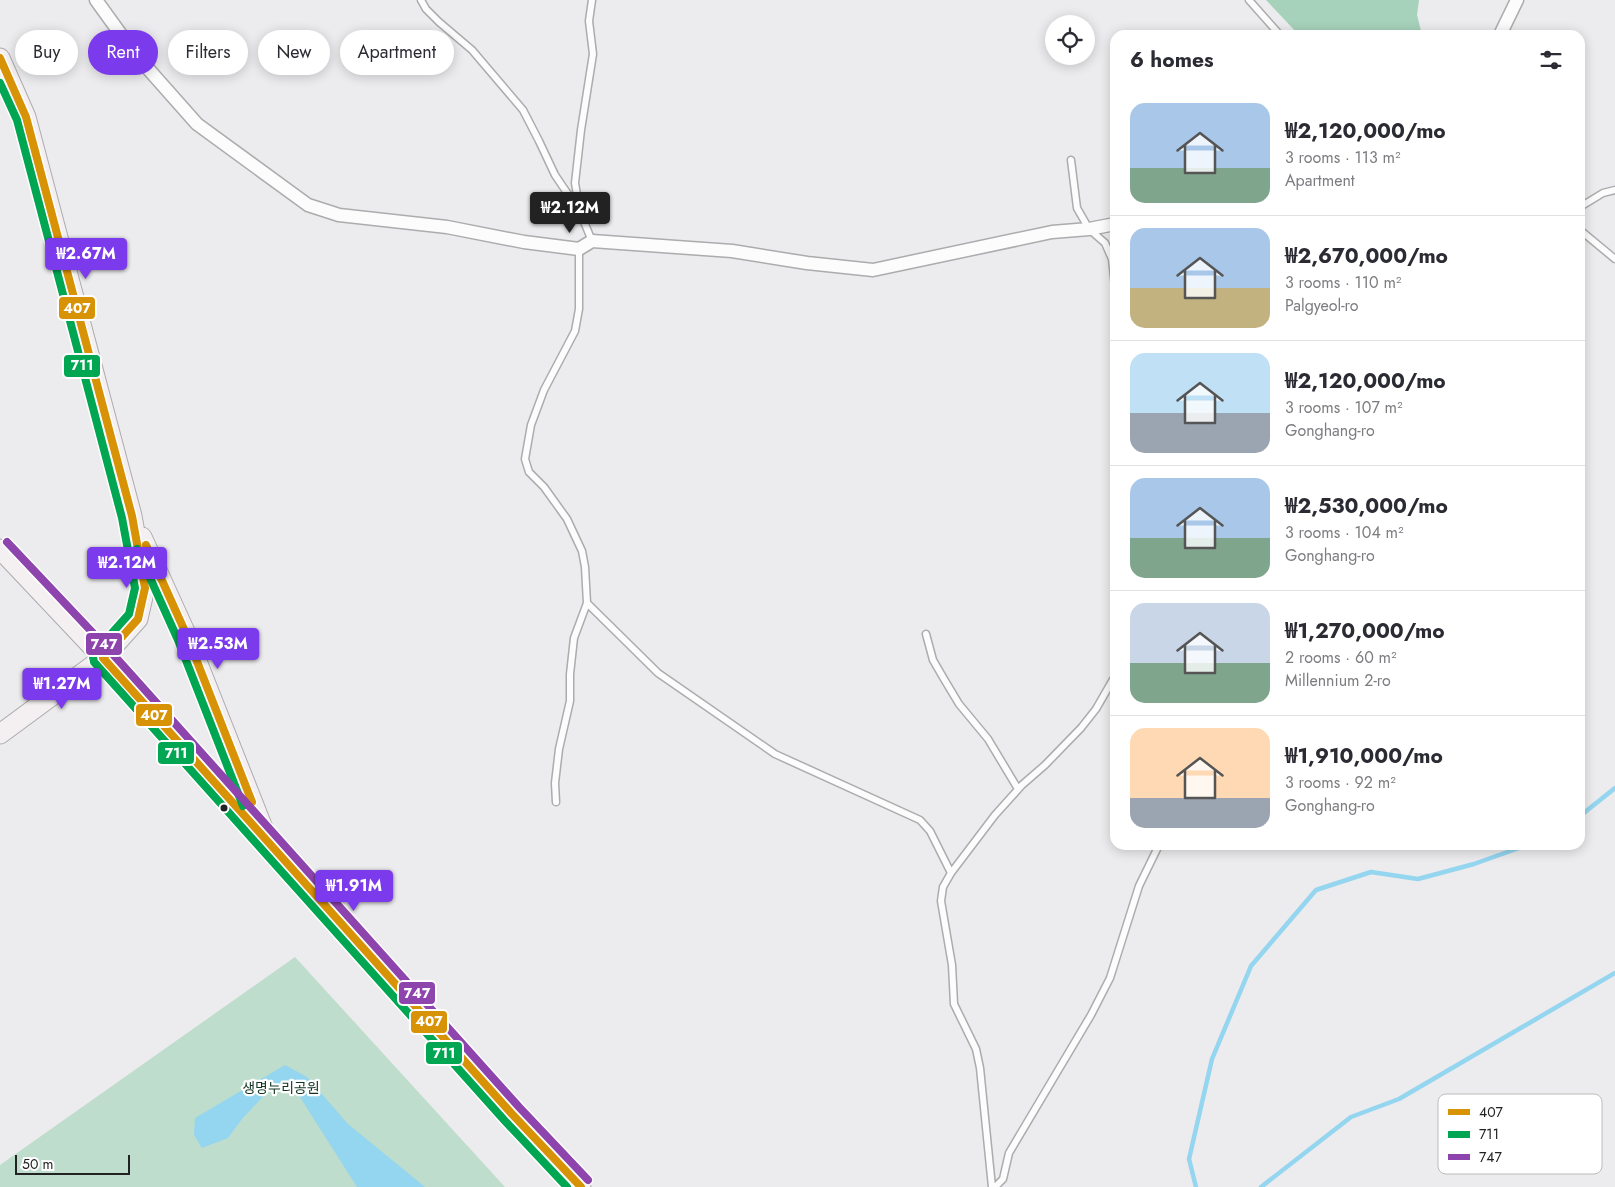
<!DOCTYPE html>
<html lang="en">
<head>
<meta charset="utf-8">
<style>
  body { margin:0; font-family:Jost,"Noto Sans KR",sans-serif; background:#f7f7f7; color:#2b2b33; height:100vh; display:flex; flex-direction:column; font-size:19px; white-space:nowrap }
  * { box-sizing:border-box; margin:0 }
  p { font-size:16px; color:#7c7c81 }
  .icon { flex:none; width:28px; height:28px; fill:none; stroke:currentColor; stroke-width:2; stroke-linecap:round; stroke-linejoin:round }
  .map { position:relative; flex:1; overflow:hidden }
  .panel { position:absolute; left:1110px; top:30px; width:475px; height:820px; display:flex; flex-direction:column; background:#fff; border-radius:15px; box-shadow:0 2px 12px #0003 }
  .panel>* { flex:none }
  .banner { position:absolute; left:15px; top:30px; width:475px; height:45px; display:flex; gap:10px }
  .buttons { position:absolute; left:1045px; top:15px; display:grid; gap:10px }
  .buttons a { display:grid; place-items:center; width:50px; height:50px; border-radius:50%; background:#fff; box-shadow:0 2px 12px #0003; font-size:25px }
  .scale { position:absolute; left:15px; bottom:12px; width:115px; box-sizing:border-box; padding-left:5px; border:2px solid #222123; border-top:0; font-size:14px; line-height:18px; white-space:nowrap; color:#222123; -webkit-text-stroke:4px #fff; paint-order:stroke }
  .price { position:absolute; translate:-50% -42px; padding:0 11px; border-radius:5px; background:#7c3aed; color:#fff; font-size:16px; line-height:32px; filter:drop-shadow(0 1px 2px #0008) }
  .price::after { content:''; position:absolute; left:50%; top:30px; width:15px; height:11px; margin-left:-8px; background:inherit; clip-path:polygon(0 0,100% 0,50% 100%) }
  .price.selected { background:#222; color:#fff }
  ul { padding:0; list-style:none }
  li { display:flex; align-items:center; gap:15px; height:125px; padding:0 20px }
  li+li { border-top:1px solid #e1e1e2 }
  li span { display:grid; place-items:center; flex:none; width:140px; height:100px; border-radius:15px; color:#555 }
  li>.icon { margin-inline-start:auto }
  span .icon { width:60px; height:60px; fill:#fffc; stroke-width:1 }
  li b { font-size:21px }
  h2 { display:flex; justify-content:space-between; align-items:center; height:60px; padding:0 20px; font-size:21px }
  .tag { padding:0 18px; border-radius:22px; background:#fff; box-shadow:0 2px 12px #0003; font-size:18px; line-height:45px }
  .tag.selected { background:#7c3aed; color:#fff }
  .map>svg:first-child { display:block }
  .green { fill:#beddcc }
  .forest { fill:#a6d1ba }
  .water { fill:#94d5ef }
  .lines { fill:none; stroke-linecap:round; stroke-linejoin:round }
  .stream { stroke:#94d5ef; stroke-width:4.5 }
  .lane-casing { stroke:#acabad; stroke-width:9 }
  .street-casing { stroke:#acabad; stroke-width:15 }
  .secondary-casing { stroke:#acabad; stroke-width:21 }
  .lane { stroke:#fcfcfc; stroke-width:6 }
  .street { stroke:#fcfcfc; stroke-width:12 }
  .secondary { stroke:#f4f0f1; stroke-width:19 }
  .bus-1-casing { stroke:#fff; stroke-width:11 }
  .bus-2-casing { stroke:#fff; stroke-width:11 }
  .bus-3-casing { stroke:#fff; stroke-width:11 }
  .bus-1 { stroke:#d79205; stroke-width:8 }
  .bus-2 { stroke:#00a651; stroke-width:8 }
  .bus-3 { stroke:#8e44ad; stroke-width:8 }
  .bus-dot { fill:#222123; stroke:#fff; stroke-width:2 }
  .labels { text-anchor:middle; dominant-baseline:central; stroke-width:4.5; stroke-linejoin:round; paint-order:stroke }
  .park-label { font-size:14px; fill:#123523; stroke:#fff }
  .key { fill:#fff; stroke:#bdbcbd; stroke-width:1 }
  .key-label { font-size:14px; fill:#222123 }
  .line-badge { stroke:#fff; stroke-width:2 }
  .badge-label { font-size:14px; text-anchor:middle; font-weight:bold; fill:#fff }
</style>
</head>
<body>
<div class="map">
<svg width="1615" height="1187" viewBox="0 0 1615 1187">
  <rect width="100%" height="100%" fill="#ecebed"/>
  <!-- green -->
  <path class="green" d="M295,957L505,1187H0V1165Z"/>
  <!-- forest -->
  <path class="forest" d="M1266,0H1419L1417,15L1422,35H1299Z"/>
  <!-- water -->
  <path class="water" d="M285,1065L307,1077L348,1124L425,1187H357L291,1083L271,1088L242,1119L228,1138L202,1148L194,1135L195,1118Z"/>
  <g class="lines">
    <!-- stream -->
    <path class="stream" d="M1580,816L1615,788
      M1196,1187L1189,1159L1212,1059L1251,966L1316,890L1371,872L1418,879L1474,864L1527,845
      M1261,1187L1351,1117L1399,1099L1615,973"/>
    <!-- lane casing -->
    <g class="lane-casing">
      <path id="lane" d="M421,0L426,9L439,22L472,50L523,110L539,141L555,175L580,212
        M1249,0L1280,35
        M1071,160L1077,208L1089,229L1105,243L1112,259L1115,287
        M1580,207L1603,193L1615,190
        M1580,230L1615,259
        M592,241L580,212L575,183L581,130L593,54L589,21L592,0
        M587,603L658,673L775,754L920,820L930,831L951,873
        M926,634L933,660L944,679L959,704L988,739L1018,789
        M556,802L555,783L559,749L570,701V674L574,638L587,603L585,567L582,551L567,519L544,487L529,472L525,459L531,425L544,390L575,331L579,309V249
        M992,1187L980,1068L976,1049L954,1004L952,965L941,901L943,887L951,873L995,815L1022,785L1045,765L1081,728L1096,709L1115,676
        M995,1187L1003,1179L1009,1153L1091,1015L1110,978L1139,886L1159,845"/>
    </g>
    <!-- street casing -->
    <g class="street-casing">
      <path id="street" d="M96,0L135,54L197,124L308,205L339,215L447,227L524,242L579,249L592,241L732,251L807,263L873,270L1052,232L1089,229L1115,224
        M1500,35L1517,0"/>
    </g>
    <!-- secondary casing -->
    <g class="secondary-casing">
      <path id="secondary" d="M0,58L26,117L132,516L145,588L138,619L103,658L0,734
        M142,537L187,636L263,828
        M0,549L103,658L512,1114L581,1187"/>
    </g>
    <!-- lane -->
    <use href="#lane" class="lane"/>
    <!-- street -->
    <use href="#street" class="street"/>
    <!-- secondary -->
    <use href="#secondary" class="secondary"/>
    <!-- bus-1 casing -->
    <g class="bus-1-casing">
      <path id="bus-1" d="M0,58L26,117L132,516L145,588L138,619L103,658L512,1114L581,1187
        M146,545L187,636L252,802"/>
    </g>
    <!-- bus-2 casing -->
    <g class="bus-2-casing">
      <path id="bus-2" d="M0,83L17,120L122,518L135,588L129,614L95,652L93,657L94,662L505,1121L567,1187
        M137,549L178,640L243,806"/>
    </g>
    <!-- bus-3 casing -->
    <g class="bus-3-casing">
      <path id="bus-3" d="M7,542L110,651L519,1107L588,1180"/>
    </g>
    <!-- bus-1 -->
    <use href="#bus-1" class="bus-1"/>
    <!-- bus-2 -->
    <use href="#bus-2" class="bus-2"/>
    <!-- bus-3 -->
    <use href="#bus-3" class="bus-3"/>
  </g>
  <!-- markers -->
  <circle class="bus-dot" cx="224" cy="808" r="4.5"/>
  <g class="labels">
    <!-- park labels -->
    <g class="park-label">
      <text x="281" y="1088">생명누리공원</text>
    </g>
  </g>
  <!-- legend -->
  <rect x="1438" y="1094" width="164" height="80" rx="8" class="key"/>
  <rect x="1448" y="1109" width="22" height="6" fill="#d79205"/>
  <rect x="1448" y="1131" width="22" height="7" fill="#00a651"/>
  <rect x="1448" y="1154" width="22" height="6" fill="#8e44ad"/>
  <g class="key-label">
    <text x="1479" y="1117">407</text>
    <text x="1479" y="1139">711</text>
    <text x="1479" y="1162">747</text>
  </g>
  <g class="line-badge">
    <rect x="58" y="296" width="38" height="24" rx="5" fill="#d79205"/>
    <rect x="63" y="354" width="38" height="24" rx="5" fill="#00a651"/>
    <rect x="85" y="632" width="38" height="24" rx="5" fill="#8e44ad"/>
    <rect x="135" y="703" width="38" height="24" rx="5" fill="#d79205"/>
    <rect x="157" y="741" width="38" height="24" rx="5" fill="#00a651"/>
    <rect x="398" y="981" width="38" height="24" rx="5" fill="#8e44ad"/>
    <rect x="410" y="1010" width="38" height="24" rx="5" fill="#d79205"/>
    <rect x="425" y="1041" width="38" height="24" rx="5" fill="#00a651"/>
  </g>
  <g class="badge-label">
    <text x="77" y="313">407</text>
    <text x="82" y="370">711</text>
    <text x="104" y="649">747</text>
    <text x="154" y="720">407</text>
    <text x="176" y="758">711</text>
    <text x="417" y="998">747</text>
    <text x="429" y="1026">407</text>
    <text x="444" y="1058">711</text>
  </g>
</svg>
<div class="buttons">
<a><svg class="icon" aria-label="locate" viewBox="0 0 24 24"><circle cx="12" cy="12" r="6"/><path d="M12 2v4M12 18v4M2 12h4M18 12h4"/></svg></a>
</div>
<div class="scale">50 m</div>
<b class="price selected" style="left:570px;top:234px">₩2.12M</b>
<b class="price" style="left:86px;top:280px">₩2.67M</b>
<b class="price" style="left:127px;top:589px">₩2.12M</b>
<b class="price" style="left:218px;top:670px">₩2.53M</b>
<b class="price" style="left:62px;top:710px">₩1.27M</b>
<b class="price" style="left:354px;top:912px">₩1.91M</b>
<div class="banner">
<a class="tag">Buy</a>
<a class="tag selected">Rent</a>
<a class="tag">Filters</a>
<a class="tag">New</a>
<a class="tag">Apartment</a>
</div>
<section class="panel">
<h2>6 homes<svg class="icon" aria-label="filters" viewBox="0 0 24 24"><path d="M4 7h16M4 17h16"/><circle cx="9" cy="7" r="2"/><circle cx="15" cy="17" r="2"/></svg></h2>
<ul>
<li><span style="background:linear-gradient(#a9c7e8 65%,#7fa58c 0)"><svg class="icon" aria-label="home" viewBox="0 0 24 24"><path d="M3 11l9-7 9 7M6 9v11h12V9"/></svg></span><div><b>₩2,120,000/mo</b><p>3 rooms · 113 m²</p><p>Apartment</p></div></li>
<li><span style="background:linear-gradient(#a9c7e8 60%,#c2b280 0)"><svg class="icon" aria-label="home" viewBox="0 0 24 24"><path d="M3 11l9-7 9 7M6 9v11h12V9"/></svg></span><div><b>₩2,670,000/mo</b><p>3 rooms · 110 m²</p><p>Palgyeol-ro</p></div></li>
<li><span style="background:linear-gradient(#bfe0f5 60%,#9aa5b1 0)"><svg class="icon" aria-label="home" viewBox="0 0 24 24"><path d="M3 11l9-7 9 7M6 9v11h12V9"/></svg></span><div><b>₩2,120,000/mo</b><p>3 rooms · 107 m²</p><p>Gonghang-ro</p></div></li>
<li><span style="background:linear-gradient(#a9c7e8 60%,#7fa58c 0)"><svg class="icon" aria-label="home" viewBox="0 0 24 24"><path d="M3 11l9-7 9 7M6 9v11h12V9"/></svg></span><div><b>₩2,530,000/mo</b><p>3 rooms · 104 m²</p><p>Gonghang-ro</p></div></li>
<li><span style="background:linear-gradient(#c9d6e8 60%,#7fa58c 0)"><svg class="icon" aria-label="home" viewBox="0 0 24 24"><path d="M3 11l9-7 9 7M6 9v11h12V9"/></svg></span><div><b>₩1,270,000/mo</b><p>2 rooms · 60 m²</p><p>Millennium 2-ro</p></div></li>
<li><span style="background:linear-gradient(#ffd9b3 70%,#9aa5b1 0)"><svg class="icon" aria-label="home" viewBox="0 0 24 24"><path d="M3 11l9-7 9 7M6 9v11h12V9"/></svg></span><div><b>₩1,910,000/mo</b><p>3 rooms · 92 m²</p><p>Gonghang-ro</p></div></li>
</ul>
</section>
</div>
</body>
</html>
